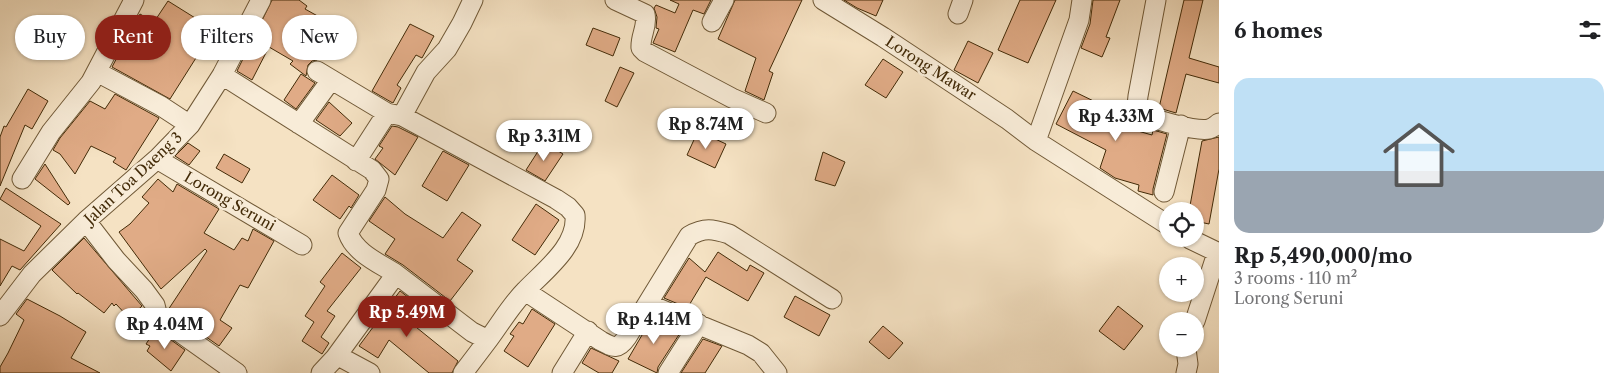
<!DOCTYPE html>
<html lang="en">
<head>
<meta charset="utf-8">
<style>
  body { margin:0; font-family:"Libre Caslon Text",serif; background:#f6f6f6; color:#202124; height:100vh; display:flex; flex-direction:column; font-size:19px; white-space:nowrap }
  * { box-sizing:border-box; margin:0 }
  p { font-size:16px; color:#757577 }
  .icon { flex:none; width:28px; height:28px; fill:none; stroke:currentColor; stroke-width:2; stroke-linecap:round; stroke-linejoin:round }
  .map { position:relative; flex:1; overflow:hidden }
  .panel { display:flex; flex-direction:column; background:#fff; width:400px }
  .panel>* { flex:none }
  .top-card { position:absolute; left:15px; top:15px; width:475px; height:45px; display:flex; gap:10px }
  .controls { position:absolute; left:1159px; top:202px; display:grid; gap:10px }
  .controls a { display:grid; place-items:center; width:45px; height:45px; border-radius:50%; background:#fff; box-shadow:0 1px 4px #0004; font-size:25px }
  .price { position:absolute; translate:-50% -42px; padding:0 11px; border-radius:18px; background:#fff; color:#222; font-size:16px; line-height:32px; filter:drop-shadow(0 1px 2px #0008) }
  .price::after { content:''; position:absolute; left:50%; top:30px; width:15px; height:11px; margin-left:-8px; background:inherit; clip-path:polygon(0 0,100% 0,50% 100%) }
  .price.current { background:#8f2418; color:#fff }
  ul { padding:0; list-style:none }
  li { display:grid; align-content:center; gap:10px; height:265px; padding:0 15px }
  li span { display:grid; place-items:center; height:155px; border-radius:15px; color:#555 }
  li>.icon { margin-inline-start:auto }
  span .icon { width:90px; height:90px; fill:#fffc; stroke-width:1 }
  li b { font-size:21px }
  h2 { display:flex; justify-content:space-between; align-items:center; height:60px; padding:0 15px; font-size:21px }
  .chip { padding:0 18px; border-radius:22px; background:#fff; box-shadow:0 1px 4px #0004; font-size:18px; line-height:45px }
  .chip.current { background:#8f2418; color:#fff }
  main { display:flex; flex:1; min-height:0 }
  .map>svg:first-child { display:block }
  .building { fill:#e0ab86; stroke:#432b08 }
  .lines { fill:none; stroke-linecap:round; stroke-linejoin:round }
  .minor-casing { stroke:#705937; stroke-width:21 }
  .minor { stroke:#f8ecd8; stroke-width:19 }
  .labels { text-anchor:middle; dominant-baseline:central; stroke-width:5; stroke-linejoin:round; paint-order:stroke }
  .street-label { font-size:15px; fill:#432b08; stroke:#f8ecd8 }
</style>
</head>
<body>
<main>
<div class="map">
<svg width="1219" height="373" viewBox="0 0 1219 373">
  <rect width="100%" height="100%" fill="#f5e2c3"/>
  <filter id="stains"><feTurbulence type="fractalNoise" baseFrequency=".004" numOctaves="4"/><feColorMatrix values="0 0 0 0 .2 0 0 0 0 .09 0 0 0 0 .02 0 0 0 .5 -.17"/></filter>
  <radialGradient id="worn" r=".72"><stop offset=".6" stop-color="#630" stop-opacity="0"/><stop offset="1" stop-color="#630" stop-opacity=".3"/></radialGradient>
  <!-- building -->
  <path class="building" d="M272,0H299L307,6L305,9L323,19L305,51L317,60L312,61L308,65L306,76L290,64L293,61L269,47L252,80L237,71Z
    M670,0H711L704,14L693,10L675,52L653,43L659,29L656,28L657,17L654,8L656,5L675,13L679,4Z
    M735,0H802L769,71L773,73L764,100L745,91L756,58L718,39Z
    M844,0H883L876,16L857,8Z
    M1020,0H1056L1028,63L998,50Z
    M1093,0H1120L1106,37L1110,38L1102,57L1081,48L1090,24Z
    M1184,0H1203L1189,58L1219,67V83L1186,74L1176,113L1159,108Z
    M168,1L200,21L187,42L201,50L170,99L112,67L140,14L154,22Z
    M410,24L434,36L422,58L416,55L397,85L401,88L393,103L391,102L372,91Z
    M593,28L620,38L613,56L586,45Z
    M968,41L993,53L978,83L954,70Z
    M883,59L903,72L886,98L865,85Z
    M620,67L634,73L617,107L605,101Z
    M301,74L315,83L296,109L284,100Z
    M28,89L48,101L32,129L25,125L0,186V137L4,126L6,127Z
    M1073,91L1112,110L1106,122L1152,135L1153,130L1167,134L1153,189V195L1138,191L1139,185L1115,178L1100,168L1106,150L1056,124Z
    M115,94L159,118L126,170L113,162L116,158L91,146L75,174L60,154L53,150L60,138L90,101L105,109Z
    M329,102L352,123L340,136L316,120Z
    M392,126L398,127L418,137L395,175L375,159L383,148L379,146Z
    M698,131L726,144L715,168L687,155Z
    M1219,137V169L1209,224L1195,221V211H1189L1202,141Z
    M544,142L563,154L545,181L526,170Z
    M188,143L200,151L189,165L175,156Z
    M443,151L469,165L447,201L422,186Z
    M823,152L845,162L835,186L815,180Z
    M224,154L250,169L242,183L216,168Z
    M45,164L70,203L68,205L35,179Z
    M332,175L359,195L351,208L349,206L340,219L313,200Z
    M158,179L173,192L177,184L219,209L204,233L234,250L242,238L248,241L253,229L274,241L248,288L240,285L220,320L232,328L219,346L168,310L207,251L205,249L161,289L119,232L130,224L149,203L142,197Z
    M6,188L61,224L20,270L12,266L0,286V239L24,251L41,226L0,199Z
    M385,197L405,214L443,238L462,212L481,225L457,260L473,271L450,301L403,265L385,254L395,239L369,221Z
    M536,204L559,220L535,255L512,240Z
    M84,238L142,306L129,318L116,304L114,306L112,303L104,313L78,293L77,294L52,270Z
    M718,252L747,271L750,265L764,273L748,301L706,277L688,307L690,309L664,298L689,258L705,272Z
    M342,253L361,268L327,311L335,316L321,337L329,343L322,354L302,341L314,322L305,316L325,286L320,282Z
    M400,291L417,304L406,319L458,361L452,373H429L389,340L378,358L359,346Z
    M795,296L830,315L819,336L784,317Z
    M27,299L60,316L86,332L71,358L100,373H0V367L8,353L24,320L16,314Z
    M1118,306L1143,326L1124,350L1099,331Z
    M532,309L555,324L528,367L504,351L514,336L510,334L519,322L523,324Z
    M652,318L682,330L658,367L657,373L628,359Z
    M883,326L903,343L889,359L869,342Z
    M156,329L185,350L171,371L147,351L150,346L146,344Z
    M703,339L722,346L705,373H681Z
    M591,348L619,361L612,373H599L582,363Z"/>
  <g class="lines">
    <!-- minor casing -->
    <g class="minor-casing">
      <path id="minor" d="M615,0L645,14C648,26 640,36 641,48L645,52L732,98L766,113
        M823,0L883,37L1007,119L1036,141L1168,225
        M1156,0L1138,96L1137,106L1140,113C1151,119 1197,132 1209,129C1213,128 1216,125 1219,123
        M958,14L963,0
        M712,22L724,0
        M317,71L387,113L402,116L556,199L568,207L575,215C578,246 545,270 525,291C511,305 500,324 488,340L472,332L396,274
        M97,72L161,106L190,125
        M222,75L372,170L379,179L376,190L348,233C355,253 379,263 396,274L335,358
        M402,116L426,72L447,49L462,23L473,0
        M299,124L331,80
        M1036,141L1079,20L1082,0
        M157,159L302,245
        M356,161L387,113
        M22,179L51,132L91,82L134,0
        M1164,192L1181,125
        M86,221L116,260L144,290L155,305L157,313L161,319L237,373
        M1190,239L1219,253
        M525,291L601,341C614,348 618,350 627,337L689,236C704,227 713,229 729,234L832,299
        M648,304L748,345L761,353L777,373
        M0,316L32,274L86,221L157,159L190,125L222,75L261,0
        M1195,321L1217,253
        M1186,349L1188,364L1186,373
        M321,373L335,358H342L370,373
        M463,373L488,340
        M562,373L588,331
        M668,373L699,324"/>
    </g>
    <!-- minor -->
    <use href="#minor" class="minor"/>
  </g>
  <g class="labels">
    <!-- street labels -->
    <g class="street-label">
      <text transform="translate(931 68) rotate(33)">Lorong Mawar</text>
      <text transform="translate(133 178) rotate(-43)">Jalan Toa Daeng 3</text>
      <text transform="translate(230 201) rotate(30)">Lorong Seruni</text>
    </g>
  </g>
  <rect width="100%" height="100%" filter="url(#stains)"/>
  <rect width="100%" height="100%" fill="url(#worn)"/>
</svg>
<div class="controls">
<a><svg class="icon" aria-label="locate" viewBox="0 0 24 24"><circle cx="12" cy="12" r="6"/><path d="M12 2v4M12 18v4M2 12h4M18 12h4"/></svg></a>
<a>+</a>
<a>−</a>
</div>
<b class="price" style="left:1116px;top:142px">Rp 4.33M</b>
<b class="price" style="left:706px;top:150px">Rp 8.74M</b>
<b class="price" style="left:544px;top:162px">Rp 3.31M</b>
<b class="price current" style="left:407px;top:338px">Rp 5.49M</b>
<b class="price" style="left:654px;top:345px">Rp 4.14M</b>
<b class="price" style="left:165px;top:350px">Rp 4.04M</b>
<div class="top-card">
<a class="chip">Buy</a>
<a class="chip current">Rent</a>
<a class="chip">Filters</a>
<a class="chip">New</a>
</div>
</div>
<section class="panel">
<h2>6 homes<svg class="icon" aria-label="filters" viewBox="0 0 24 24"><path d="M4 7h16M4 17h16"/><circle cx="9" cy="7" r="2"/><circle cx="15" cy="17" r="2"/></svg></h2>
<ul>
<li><span style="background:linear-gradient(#bfe0f5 60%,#9aa5b1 0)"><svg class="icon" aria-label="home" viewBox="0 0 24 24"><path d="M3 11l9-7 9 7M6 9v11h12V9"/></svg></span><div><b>Rp 5,490,000/mo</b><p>3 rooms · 110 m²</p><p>Lorong Seruni</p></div></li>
</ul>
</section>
</main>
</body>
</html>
